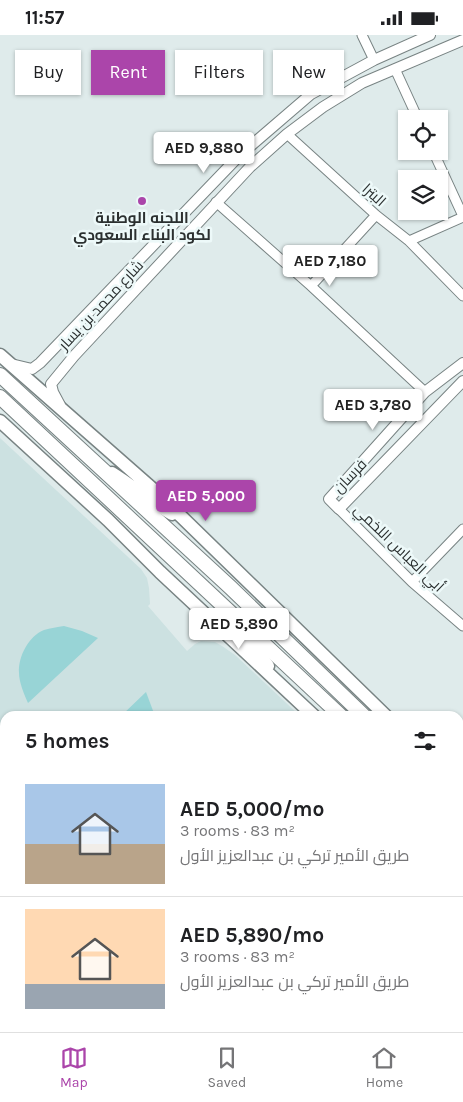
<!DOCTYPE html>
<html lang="en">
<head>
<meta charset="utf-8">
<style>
  body { margin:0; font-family:Karla,Cairo,sans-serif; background:#f6f6f6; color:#202124; height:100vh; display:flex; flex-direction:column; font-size:19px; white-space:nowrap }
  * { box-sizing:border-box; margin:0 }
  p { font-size:16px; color:#757577 }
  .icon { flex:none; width:28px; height:28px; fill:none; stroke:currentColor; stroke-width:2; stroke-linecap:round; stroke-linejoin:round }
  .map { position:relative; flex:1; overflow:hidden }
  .panel { position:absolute; left:0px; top:676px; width:464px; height:321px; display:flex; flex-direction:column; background:#fff; border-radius:15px 15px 0 0; box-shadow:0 1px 4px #0004 }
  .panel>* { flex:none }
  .hud { position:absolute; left:15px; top:15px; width:434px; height:45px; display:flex; gap:10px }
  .buttons { position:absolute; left:398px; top:75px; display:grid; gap:10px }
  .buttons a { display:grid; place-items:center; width:50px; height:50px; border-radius:0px; background:#fff; box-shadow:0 1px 4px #0004; font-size:25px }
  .price { position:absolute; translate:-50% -42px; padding:0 11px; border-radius:5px; background:#fff; color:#222; font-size:16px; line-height:32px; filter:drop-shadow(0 1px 2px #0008) }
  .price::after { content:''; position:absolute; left:50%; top:30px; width:15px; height:11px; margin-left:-8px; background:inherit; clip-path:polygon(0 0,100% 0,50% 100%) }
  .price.current { background:#ab45aa; color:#fff }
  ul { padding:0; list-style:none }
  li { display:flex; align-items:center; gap:15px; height:125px; padding:0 25px }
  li+li { border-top:1px solid #e0e0e0 }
  li span { display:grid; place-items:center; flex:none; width:140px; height:100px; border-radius:0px; color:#555 }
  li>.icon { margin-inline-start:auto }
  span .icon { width:60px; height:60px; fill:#fffc; stroke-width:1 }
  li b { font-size:21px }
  h2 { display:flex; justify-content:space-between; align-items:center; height:60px; padding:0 25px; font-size:21px }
  .tag { padding:0 18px; border-radius:0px; background:#fff; box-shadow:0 1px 4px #0004; font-size:18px; line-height:45px }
  .tag.current { background:#ab45aa; color:#fff }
  .status { display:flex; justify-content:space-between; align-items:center; height:35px; padding:0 25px; background:#fff; direction:ltr }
  .status svg { height:14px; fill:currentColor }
  .tabs { display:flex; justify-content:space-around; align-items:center; height:70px; border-top:1px solid #e0e0e0; background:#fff; font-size:14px; color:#757577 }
  .tabs a { display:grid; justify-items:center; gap:2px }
  .tabs .current { color:#ab45aa }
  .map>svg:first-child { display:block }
  .built { fill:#cce1e1 }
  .green { fill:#98d4d6 }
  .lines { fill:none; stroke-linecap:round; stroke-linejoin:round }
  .minor-casing { stroke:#788383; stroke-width:11 }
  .tertiary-casing { stroke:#788383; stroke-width:12 }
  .secondary-casing { stroke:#788383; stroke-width:15 }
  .primary-casing { stroke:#788383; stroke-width:16 }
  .minor { stroke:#fff; stroke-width:9 }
  .tertiary { stroke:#fff; stroke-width:10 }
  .secondary { stroke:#fff; stroke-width:12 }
  .primary { stroke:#fff; stroke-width:14 }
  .poi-dot { fill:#ab45aa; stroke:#edf9f9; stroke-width:2 }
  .labels { text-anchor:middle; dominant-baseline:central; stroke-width:5; stroke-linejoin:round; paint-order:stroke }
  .street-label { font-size:15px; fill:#2b3030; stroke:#edf9f9 }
  .poi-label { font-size:15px; font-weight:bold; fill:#2b3030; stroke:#edf9f9 }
</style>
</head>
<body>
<div class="status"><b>11:57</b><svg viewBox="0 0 49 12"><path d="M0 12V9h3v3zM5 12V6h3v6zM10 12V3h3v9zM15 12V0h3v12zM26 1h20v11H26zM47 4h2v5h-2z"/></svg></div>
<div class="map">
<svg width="463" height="997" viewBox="0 0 463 997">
  <rect width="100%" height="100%" fill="#dfebeb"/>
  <!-- built -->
  <path class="built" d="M0,403L141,534L147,543L149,553L150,569L148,571L187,616L195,609L201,606L215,607L222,611L235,620L300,681H5V992H459V836L463,841V997H0Z"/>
  <!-- green -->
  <path class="green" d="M64,591L82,596L98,603L28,668C24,659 19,647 19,638C18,621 29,601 44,595C50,593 58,592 64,591Z
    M146,657L155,681H121Z"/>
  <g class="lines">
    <!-- minor casing -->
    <g class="minor-casing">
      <path id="minor" d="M362,0L374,25
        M395,34L418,84
        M287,99L376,180L409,206L463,261
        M433,116L463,181
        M216,167L311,251L425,357
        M409,206L463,182
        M311,251L376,180
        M339,474L412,547L463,591
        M412,547L463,494"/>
    </g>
    <!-- tertiary casing -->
    <g class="tertiary-casing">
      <path id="tertiary" d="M463,328L425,357L329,464L339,474L463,346
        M11,329L32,334L40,328L240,120L311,59L374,25L430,0
        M60,370L53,357L51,349L74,321L250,132L287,99L323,72L362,48L463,5"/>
    </g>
    <!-- secondary casing -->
    <g class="secondary-casing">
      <path id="secondary" d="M0,320L156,457L386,681
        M0,386L108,485L160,537L314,681
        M112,438C133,451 151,467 172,479
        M237,588L268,631
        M459,754L463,758
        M459,820L463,825"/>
    </g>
    <!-- primary casing -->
    <g class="primary-casing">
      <path id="primary" d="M0,340L230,552L364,681
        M0,362L341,681
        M459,773L463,777
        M459,798L463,803"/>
    </g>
    <!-- minor -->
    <use href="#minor" class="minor"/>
    <!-- tertiary -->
    <use href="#tertiary" class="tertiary"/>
    <!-- secondary -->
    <use href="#secondary" class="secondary"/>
    <!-- primary -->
    <use href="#primary" class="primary"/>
  </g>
  <!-- markers -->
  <circle class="poi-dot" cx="142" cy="166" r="5"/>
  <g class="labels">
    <!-- street labels -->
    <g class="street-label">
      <text transform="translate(374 160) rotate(42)">البترا</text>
      <text transform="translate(101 270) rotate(-47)">شارع محمد بن يسار</text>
      <text transform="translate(350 441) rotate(-46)">فرسان</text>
      <text transform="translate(399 513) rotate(44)">أبي العباس اللخمي</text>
    </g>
    <!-- poi labels -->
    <g class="poi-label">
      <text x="142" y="183">اللجنه الوطنية<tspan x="142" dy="17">لكود البناء السعودي</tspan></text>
    </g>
  </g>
</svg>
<div class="buttons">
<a><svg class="icon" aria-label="locate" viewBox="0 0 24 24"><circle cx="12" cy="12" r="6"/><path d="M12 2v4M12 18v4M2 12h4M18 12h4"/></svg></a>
<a><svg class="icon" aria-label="layers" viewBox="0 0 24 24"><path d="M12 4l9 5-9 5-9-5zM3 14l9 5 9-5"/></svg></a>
</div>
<b class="price" style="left:204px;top:139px">AED 9,880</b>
<b class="price" style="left:330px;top:252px">AED 7,180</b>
<b class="price" style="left:373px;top:396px">AED 3,780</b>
<b class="price current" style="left:206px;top:487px">AED 5,000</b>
<b class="price" style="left:239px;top:615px">AED 5,890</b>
<div class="hud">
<a class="tag">Buy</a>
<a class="tag current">Rent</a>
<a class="tag">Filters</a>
<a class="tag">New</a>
</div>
<section class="panel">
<h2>5 homes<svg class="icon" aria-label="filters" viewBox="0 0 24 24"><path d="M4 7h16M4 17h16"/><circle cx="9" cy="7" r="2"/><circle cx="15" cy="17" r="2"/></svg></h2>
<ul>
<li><span style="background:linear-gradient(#a9c7e8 60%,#b9a48a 0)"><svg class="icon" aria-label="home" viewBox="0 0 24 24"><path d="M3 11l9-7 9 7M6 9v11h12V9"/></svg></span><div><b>AED 5,000/mo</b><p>3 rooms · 83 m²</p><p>طريق الأمير تركي بن عبدالعزيز الأول</p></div></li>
<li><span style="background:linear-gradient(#ffd9b3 75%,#9aa5b1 0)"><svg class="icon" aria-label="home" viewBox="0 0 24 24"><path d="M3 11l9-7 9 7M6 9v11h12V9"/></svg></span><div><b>AED 5,890/mo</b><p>3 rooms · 83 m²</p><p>طريق الأمير تركي بن عبدالعزيز الأول</p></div></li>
</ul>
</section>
</div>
<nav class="tabs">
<a class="current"><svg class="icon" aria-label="map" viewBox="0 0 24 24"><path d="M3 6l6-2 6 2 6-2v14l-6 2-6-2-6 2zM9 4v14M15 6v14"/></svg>Map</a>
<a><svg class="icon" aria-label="saved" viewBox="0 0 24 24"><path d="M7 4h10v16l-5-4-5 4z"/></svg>Saved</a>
<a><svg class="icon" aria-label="home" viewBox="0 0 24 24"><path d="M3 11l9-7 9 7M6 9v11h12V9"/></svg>Home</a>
</nav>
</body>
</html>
